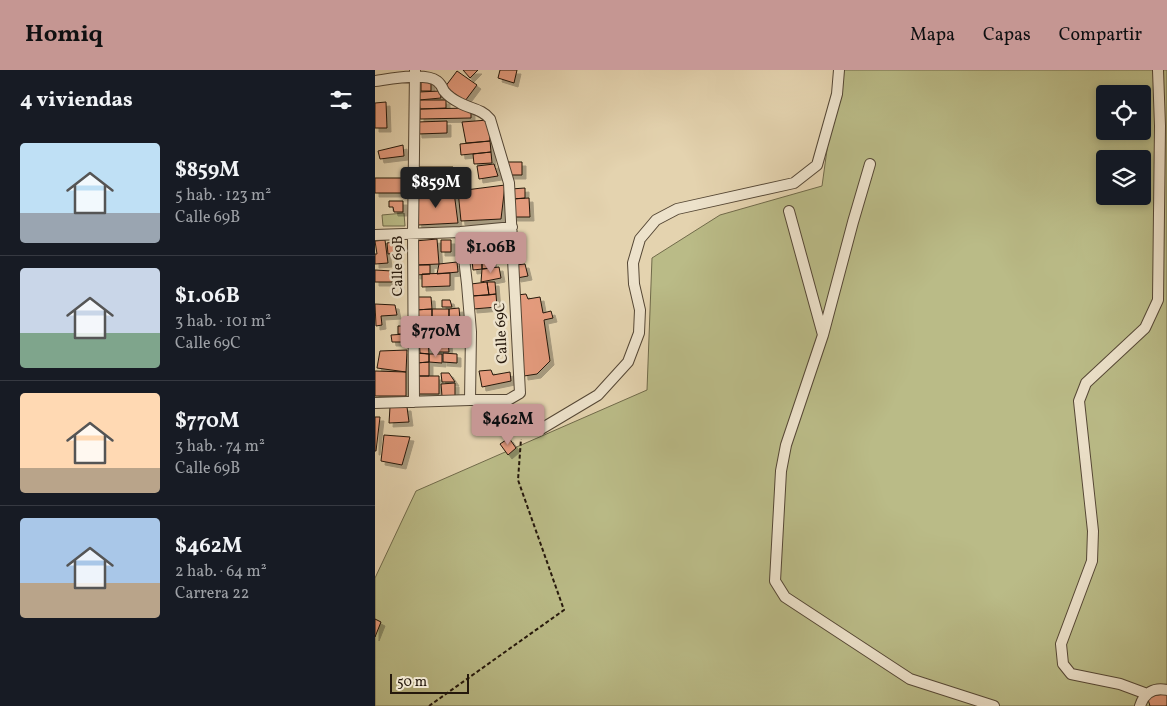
<!DOCTYPE html>
<html lang="es">
<head>
<meta charset="utf-8">
<style>
  body { margin:0; font-family:Vollkorn,serif; background:#242831; color:#f1f3f6; height:100vh; display:flex; flex-direction:column; font-size:19px; white-space:nowrap }
  * { box-sizing:border-box; margin:0 }
  p { font-size:16px; color:#9ea1a6 }
  .icon { flex:none; width:28px; height:28px; fill:none; stroke:currentColor; stroke-width:2; stroke-linecap:round; stroke-linejoin:round }
  .map { position:relative; flex:1; overflow:hidden }
  .panel { display:flex; flex-direction:column; background:#171b24; width:375px }
  .panel>* { flex:none }
  .buttons { position:absolute; left:721px; top:15px; display:grid; gap:10px }
  .buttons a { display:grid; place-items:center; width:55px; height:55px; border-radius:5px; background:#171b24; box-shadow:0 2px 8px #0003; font-size:25px }
  .scale { position:absolute; left:15px; bottom:12px; width:79px; box-sizing:border-box; padding-left:5px; border:2px solid #25180c; border-top:0; font-size:14px; line-height:18px; white-space:nowrap; color:#25180c; -webkit-text-stroke:4px #ede2cb; paint-order:stroke }
  .price { position:absolute; translate:-50% -42px; padding:0 11px; border-radius:5px; background:#c59692; color:#111; font-size:16px; line-height:32px; filter:drop-shadow(0 1px 2px #0008) }
  .price::after { content:''; position:absolute; left:50%; top:30px; width:15px; height:11px; margin-left:-8px; background:inherit; clip-path:polygon(0 0,100% 0,50% 100%) }
  .price.current { background:#222; color:#fff }
  ul { padding:0; list-style:none }
  li { display:flex; align-items:center; gap:15px; height:125px; padding:0 20px }
  li+li { border-top:1px solid #363941 }
  li span { display:grid; place-items:center; flex:none; width:140px; height:100px; border-radius:5px; color:#555 }
  li>.icon { margin-inline-start:auto }
  span .icon { width:60px; height:60px; fill:#fffc; stroke-width:1 }
  li b { font-size:21px }
  h2 { display:flex; justify-content:space-between; align-items:center; height:60px; padding:0 20px; font-size:21px }
  header { display:flex; align-items:center; gap:30px; box-sizing:border-box; height:70px; padding:0 25px; background:#c59692; color:#111 }
  header strong { font-size:24px }
  nav { display:flex; gap:28px; margin-inline-start:auto; font-size:18px }
  main { display:flex; flex:1; min-height:0 }
  .map>svg:first-child { display:block }
  .green { fill:#babb87; stroke:#706a4a; fill-rule:evenodd }
  .building { fill:#e39a7b; stroke:#25180c; filter:url(#shadow) }
  .lines { fill:none; stroke-linecap:round; stroke-linejoin:round }
  .minor-casing { stroke:#554735; stroke-width:12 }
  .path { stroke:#25180c; stroke-width:2; stroke-dasharray:4 2.5; stroke-linecap:butt }
  .minor { stroke:#ede2cb; stroke-width:10 }
  .labels { text-anchor:middle; dominant-baseline:central; stroke-width:5; stroke-linejoin:round; paint-order:stroke }
  .street-label { font-size:15px; fill:#25180c; stroke:#ede2cb }
</style>
</head>
<body>
<header>
<strong>Homiq</strong>
<nav><a>Mapa</a><a>Capas</a><a>Compartir</a></nav>
</header>
<main>
<section class="panel">
<h2>4 viviendas<svg class="icon" aria-label="filters" viewBox="0 0 24 24"><path d="M4 7h16M4 17h16"/><circle cx="9" cy="7" r="2"/><circle cx="15" cy="17" r="2"/></svg></h2>
<ul>
<li><span style="background:linear-gradient(#bfe0f5 70%,#9aa5b1 0)"><svg class="icon" aria-label="home" viewBox="0 0 24 24"><path d="M3 11l9-7 9 7M6 9v11h12V9"/></svg></span><div><b>$859M</b><p>5 hab. · 123 m²</p><p>Calle 69B</p></div></li>
<li><span style="background:linear-gradient(#c9d6e8 65%,#7fa58c 0)"><svg class="icon" aria-label="home" viewBox="0 0 24 24"><path d="M3 11l9-7 9 7M6 9v11h12V9"/></svg></span><div><b>$1.06B</b><p>3 hab. · 101 m²</p><p>Calle 69C</p></div></li>
<li><span style="background:linear-gradient(#ffd9b3 75%,#b9a48a 0)"><svg class="icon" aria-label="home" viewBox="0 0 24 24"><path d="M3 11l9-7 9 7M6 9v11h12V9"/></svg></span><div><b>$770M</b><p>3 hab. · 74 m²</p><p>Calle 69B</p></div></li>
<li><span style="background:linear-gradient(#a9c7e8 65%,#b9a48a 0)"><svg class="icon" aria-label="home" viewBox="0 0 24 24"><path d="M3 11l9-7 9 7M6 9v11h12V9"/></svg></span><div><b>$462M</b><p>2 hab. · 64 m²</p><p>Carrera 22</p></div></li>
</ul>
</section>
<div class="map">
<svg width="792" height="636" viewBox="0 0 792 636">
  <defs>
    <filter id="shadow"><feDropShadow dx="4" dy="4" stdDeviation="0" flood-color="#0004"/></filter>
  </defs>
  <rect width="100%" height="100%" fill="#e4d3af"/>
  <filter id="stains"><feTurbulence type="fractalNoise" baseFrequency=".004" numOctaves="4"/><feColorMatrix values="0 0 0 0 .2 0 0 0 0 .09 0 0 0 0 .02 0 0 0 .5 -.17"/></filter>
  <radialGradient id="worn" r=".72"><stop offset=".6" stop-color="#630" stop-opacity="0"/><stop offset="1" stop-color="#630" stop-opacity=".3"/></radialGradient>
  <!-- green -->
  <path class="green" d="M463,0H792V636H0V508L41,421L272,320L277,188L345,145L447,116ZM730,24H768V61H730ZM730,89H768V126H730Z
    M29,143L30,156H8L7,145Z"/>
  <!-- building -->
  <path class="building" d="M88,0H103L95,8Z
    M125,0H142L139,13L123,8Z
    M82,1L102,15L90,31L70,17Z
    M46,11H56V21H46Z
    M65,21L66,28L44,30V22Z
    M44,30H71V38L45,39Z
    M11,32L12,58H0V33Z
    M96,38V48L45,49V39Z
    M113,50L115,71L91,73L87,52Z
    M72,51V63L43,64L42,52Z
    M115,71L116,82L86,85L85,74Z
    M28,75L29,86L5,89L3,81Z
    M116,82L117,93L99,94L98,84Z
    M133,92H147V105H133Z
    M119,94L123,106L104,109L102,96Z
    M43,97H78L77,118L41,121Z
    M0,108H30V123H0Z
    M130,115L126,149L86,151L83,121Z
    M150,118V128L137,129L136,119Z
    M79,122L83,153L43,155L40,126Z
    M154,128L155,147H138L137,129Z
    M14,131H28V142H19L18,137H14Z
    M117,166L118,182L110,183L108,167Z
    M62,169L64,194L41,195L40,171Z
    M10,170L13,193L0,194V184H2L0,171Z
    M66,170H76V182H66Z
    M19,172L20,183L13,184L12,173Z
    M106,177L107,190H91V178Z
    M117,189L118,198L107,199V190Z
    M97,190H107V199L98,200Z
    M82,192L83,202L62,204L64,194Z
    M150,194L153,206L142,208L140,195Z
    M41,195H55V204L41,205Z
    M124,197L126,208L106,212L107,199Z
    M0,200L17,201V212H0Z
    M75,203V216L47,217V204Z
    M112,212H120L121,224L114,225Z
    M112,212L114,225L97,226L96,214Z
    M121,224L122,237L98,239L97,226Z
    M151,224L153,229L165,227L168,243L176,241L178,248L169,250L175,291L162,304L149,306L142,225Z
    M40,227H56L57,239L40,240Z
    M67,230H75L77,237H67Z
    M0,234L20,235L22,245L6,246L7,255L1,256Z
    M84,238L85,249H74V239Z
    M57,239V249L41,250L40,240Z
    M57,239H74V249H57Z
    M49,250H69V261H49Z
    M23,256H29V264H23Z
    M31,264L32,272H17L16,265Z
    M61,264L71,265L70,271H61Z
    M44,268H53L54,284L45,283Z
    M58,272H73L74,282H58Z
    M32,280L31,302L2,298L5,281Z
    M40,283L54,284V292L41,293Z
    M68,283L82,284V293L68,292Z
    M54,284H67V293L54,292Z
    M54,292V306H41V293Z
    M116,300L118,305L135,302L136,311L107,317L104,301Z
    M0,301L31,302V326H0Z
    M66,303H74L80,312H67Z
    M41,306H64V324H41Z
    M80,313V326H67L66,314Z
    M15,337H32L34,352L14,353Z
    M0,347H5L1,381H0Z
    M9,365L35,367L27,395L6,391Z
    M134,368L141,378L133,385L125,374Z
    M0,549L6,552L0,567Z
    M792,624V636H775L772,626Z"/>
  <g class="lines">
    <!-- minor casing -->
    <g class="minor-casing">
      <path id="minor" d="M0,11C15,9 50,2 62,11C66,14 67,17 69,21C73,26 79,30 85,33C96,39 107,39 115,49L134,113L145,323L133,330H95L0,333
        M495,94L478,152L448,265L411,375L406,401L400,511L410,527L535,609L619,636
        M414,141L448,265
        M86,162L92,214L96,262L95,330
        M0,165L86,162L137,157
        M123,330L133,354L147,360L166,359L223,325L253,292L264,263L265,240L259,214L258,193L265,169L281,150L302,139L419,113L442,95L462,24L464,0
        M39,332L38,164L40,1
        M772,624L745,614L696,604L688,594L686,574L717,491L718,461L704,331L711,313L770,258L783,230L785,56L783,0
        M765,636C769,623 779,617 792,620"/>
    </g>
    <!-- path -->
    <path class="path" d="M54,636L189,540L143,410L146,369"/>
    <!-- minor -->
    <use href="#minor" class="minor"/>
  </g>
  <g class="labels">
    <!-- street labels -->
    <g class="street-label">
      <text transform="translate(23 196) rotate(-90)">Calle 69B</text>
      <text transform="translate(127 263) rotate(-93)">Calle 69C</text>
    </g>
  </g>
  <rect width="100%" height="100%" filter="url(#stains)"/>
  <rect width="100%" height="100%" fill="url(#worn)"/>
</svg>
<div class="buttons">
<a><svg class="icon" aria-label="locate" viewBox="0 0 24 24"><circle cx="12" cy="12" r="6"/><path d="M12 2v4M12 18v4M2 12h4M18 12h4"/></svg></a>
<a><svg class="icon" aria-label="layers" viewBox="0 0 24 24"><path d="M12 4l9 5-9 5-9-5zM3 14l9 5 9-5"/></svg></a>
</div>
<div class="scale">50 m</div>
<b class="price current" style="left:61px;top:139px">$859M</b>
<b class="price" style="left:116px;top:204px">$1.06B</b>
<b class="price" style="left:61px;top:288px">$770M</b>
<b class="price" style="left:133px;top:376px">$462M</b>
</div>
</main>
</body>
</html>
